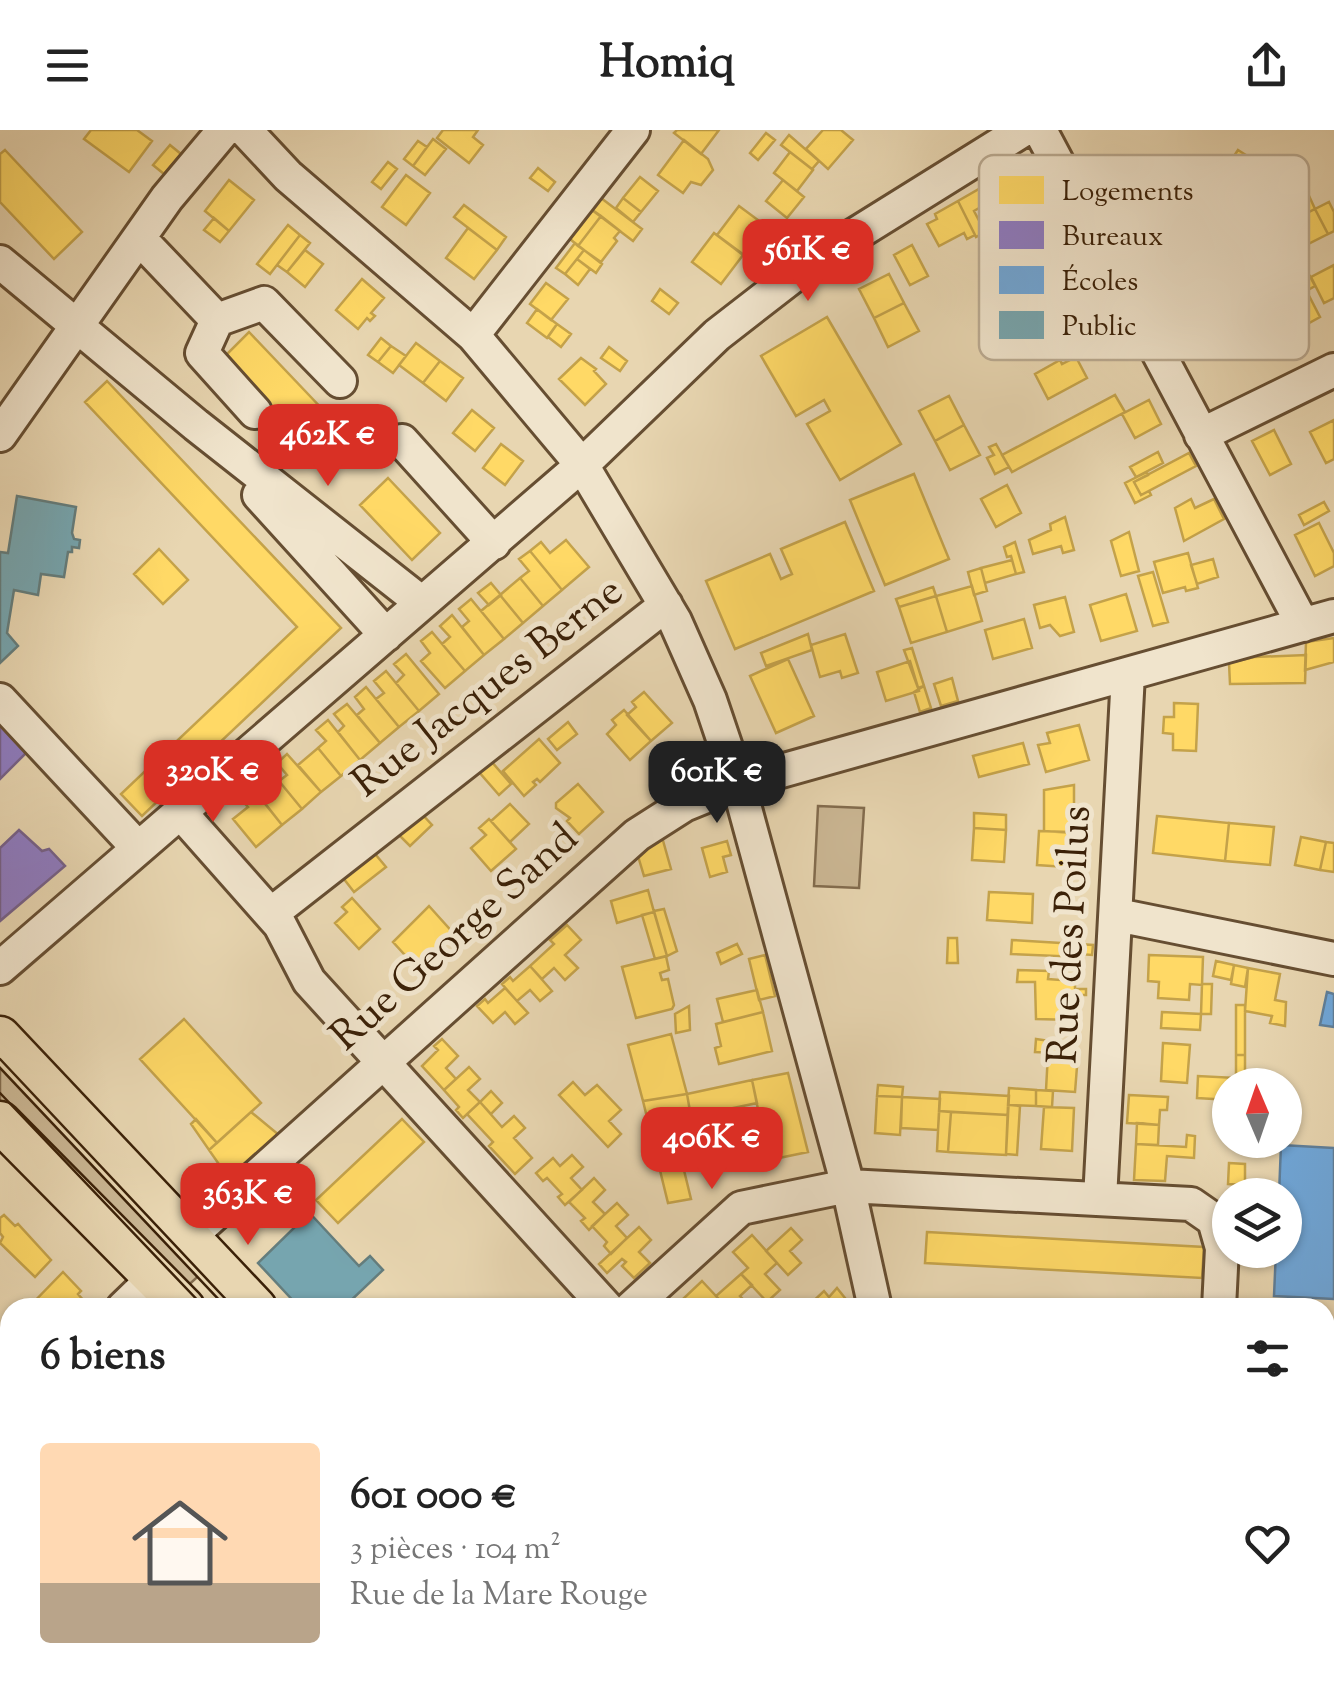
<!DOCTYPE html>
<html lang="fr">
<head>
<meta charset="utf-8">
<style>
  body { margin:0; font-family:"Sorts Mill Goudy",serif; background:#f6f6f6; color:#222; height:100vh; display:flex; flex-direction:column; font-size:38px; white-space:nowrap }
  * { box-sizing:border-box; margin:0 }
  p { font-size:32px; color:#767676 }
  .icon { flex:none; width:55px; height:55px; fill:none; stroke:currentColor; stroke-width:2; stroke-linecap:round; stroke-linejoin:round }
  .map { position:relative; flex:1; overflow:hidden }
  .side { position:absolute; left:0px; top:1168px; width:1335px; height:392px; display:flex; flex-direction:column; background:#fff; border-radius:30px 30px 0 0; box-shadow:0 2px 8px #0004 }
  .side>* { flex:none }
  .needle { width:65px; rotate:358deg }
  .buttons { position:absolute; left:1212px; top:938px; display:grid; gap:20px }
  .buttons a { display:grid; place-items:center; width:90px; height:90px; border-radius:50%; background:#fff; box-shadow:0 2px 8px #0004; font-size:50px }
  .price { position:absolute; translate:-50% -85px; padding:0 22px; border-radius:20px; background:#d93025; color:#fff; font-size:32px; line-height:65px; filter:drop-shadow(0 2px 5px #0008) }
  .price::after { content:''; position:absolute; left:50%; top:60px; width:30px; height:22px; margin-left:-15px; background:inherit; clip-path:polygon(0 0,100% 0,50% 100%) }
  .price.current { background:#222; color:#fff }
  ul { padding:0; list-style:none }
  li { display:flex; align-items:center; gap:30px; height:250px; padding:0 40px }
  li span { display:grid; place-items:center; flex:none; width:280px; height:200px; border-radius:10px; color:#555 }
  li>.icon { margin-inline-start:auto }
  span .icon { width:120px; height:120px; fill:#fffc; stroke-width:1 }
  li b { font-size:42px }
  h2 { display:flex; justify-content:space-between; align-items:center; height:120px; padding:0 40px; font-size:42px }
  header { display:flex; justify-content:space-between; align-items:center; height:130px; padding:0 40px; background:#fff; font-size:45px; font-weight:700 }
  .map>svg:first-child { display:block }
  .green { fill:#cbb794; stroke:#836c4e; stroke-width:2.5 }
  .homes { fill:#ffd966; stroke:#c4a24a; stroke-width:2.5 }
  .offices { fill:#8e7cc3; stroke:#75618b; stroke-width:2.5 }
  .schools { fill:#6fa8dc; stroke:#5f809c; stroke-width:2.5 }
  .public { fill:#76a5af; stroke:#647d7d; stroke-width:2.5 }
  .lines { fill:none; stroke-linecap:round; stroke-linejoin:round }
  .minor-casing { stroke:#664e32; stroke-width:38 }
  .major-casing { stroke:#3b2108; stroke-width:45 }
  .path { stroke:#3b2108; stroke-width:5; stroke-dasharray:2.5 5; stroke-linecap:butt }
  .minor { stroke:#f0e4cc; stroke-width:32 }
  .major { stroke:#e8d6b1; stroke-width:40 }
  .tram { stroke:#3b2108; stroke-width:2.5 }
  .labels { text-anchor:middle; dominant-baseline:central; stroke-width:10; stroke-linejoin:round; paint-order:stroke }
  .street-label { font-size:42px; fill:#3b2108; stroke:#f0e4cc }
  .key { fill:#f0e4cc; stroke:#baaa91; stroke-width:2.5 }
  .key-label { font-size:28px; fill:#3b2108 }
</style>
</head>
<body>
<header><svg class="icon" aria-label="menu" viewBox="0 0 24 24"><path d="M4 6h16M4 12h16M4 18h16"/></svg>Homiq<svg class="icon" aria-label="share" viewBox="0 0 24 24"><path d="M12 15V3M7 8l5-5 5 5M5 13v7h14v-7"/></svg></header>
<div class="map">
<svg width="1334" height="1559" viewBox="0 0 1334 1559">
  <rect width="100%" height="100%" fill="#e8d6b1"/>
  <filter id="stains"><feTurbulence type="fractalNoise" baseFrequency=".002" numOctaves="4"/><feColorMatrix values="0 0 0 0 .2 0 0 0 0 .09 0 0 0 0 .02 0 0 0 .5 -.17"/></filter>
  <radialGradient id="worn" r=".72"><stop offset=".6" stop-color="#630" stop-opacity="0"/><stop offset="1" stop-color="#630" stop-opacity=".3"/></radialGradient>
  <!-- green -->
  <path class="green" d="M818,676L864,678L859,758L814,756Z
    M0,922L205,1140L182,1161L0,972Z
    M1325,1323H1334V1472H1327L1331,1408L1325,1407Z"/>
  <!-- homes -->
  <path class="homes" d="M91,0H137L152,11L129,42L84,9Z
    M443,0H478L473,7L483,15L469,33L437,8Z
    M677,0H719L701,24L674,3Z
    M823,0H841L853,10L828,39L806,19Z
    M766,3L775,10L758,30L750,23Z
    M789,5L819,31L812,39L781,15Z
    M433,9L446,19L425,45L413,36Z
    M684,10L708,29L713,40L701,55L691,52L683,63L658,45Z
    M418,11L427,17L413,36L404,29Z
    M170,15L181,24L164,44L153,35Z
    M5,20L82,102L54,129L0,72V24Z
    M1238,20L1268,39L1250,65L1221,45Z
    M790,22L813,40L797,61L774,43Z
    M388,32L397,39L381,59L372,52Z
    M1024,33L1033,47L974,81L985,102L976,107L958,71Z
    M538,38L555,52L548,61L530,48Z
    M406,45L430,63L406,95L382,77Z
    M640,47L658,61L641,82L623,68Z
    M229,50L254,70L229,101L205,81Z
    M783,50L804,67L787,88L766,71Z
    M1285,62L1305,77L1310,68L1315,79L1293,90L1274,75Z
    M601,68L642,99L633,111L592,80Z
    M623,68L641,82L633,92L616,78Z
    M958,71L975,105L967,109L964,103L939,116L927,94L937,89L935,84Z
    M1329,72L1334,82V101L1328,104L1315,79Z
    M464,75L506,107L497,120L454,87Z
    M739,76L766,96L744,125L717,105Z
    M591,79L601,86L578,116L569,108Z
    M1315,79L1328,104L1308,114L1293,90Z
    M601,86L620,101L614,108L617,111L601,132L578,116Z
    M214,88L229,101L220,112L204,100Z
    M288,95L300,105L270,144L257,134Z
    M468,98L497,120L474,149L446,128Z
    M714,103L743,125L721,154L692,132Z
    M300,105L310,113L287,142L277,135Z
    M575,113L584,120L565,144L556,138Z
    M912,115L928,146L910,155L894,125Z
    M305,120L323,134L305,157L287,142Z
    M584,120L602,134L596,143L577,129Z
    M577,129L590,139L578,155L565,144Z
    M1334,135V168L1324,173L1311,147Z
    M1305,137L1315,156L1306,161L1302,152L1289,158L1284,148Z
    M889,144L904,173L874,188L859,159Z
    M362,149L384,168L371,183L375,186L370,191L367,188L358,199L336,180Z
    M546,153L568,169L551,190L530,174Z
    M1305,158L1320,187L1291,203L1276,174Z
    M660,159L678,173L669,184L652,171Z
    M904,173L919,201L888,217L874,188Z
    M537,179L557,194L547,208L527,193Z
    M827,187L901,314L840,350L807,294L830,281L824,270L796,286L761,226Z
    M557,194L571,204L561,217L548,207Z
    M249,202L345,303L317,329L222,229Z
    M381,208L391,216L378,232L368,225Z
    M416,213L440,231L423,253L399,235Z
    M391,216L406,226L393,243L378,232Z
    M609,217L627,231L620,241L601,228Z
    M1076,227L1087,248L1048,269L1035,244L1060,230L1062,234Z
    M581,228L596,239L594,241L606,254L585,275L559,249Z
    M440,231L463,248L446,271L423,253Z
    M107,251L341,498L142,686L121,664L297,497L85,272Z
    M1115,265L1125,282L1012,342L1002,325Z
    M949,266L964,295L935,311L919,281Z
    M1149,270L1161,294L1135,308L1122,284Z
    M472,280L494,298L475,321L453,303Z
    M1334,290V329L1326,333L1310,302Z
    M964,295L980,325L950,340L935,311Z
    M1274,300L1291,334L1270,345L1252,311Z
    M501,314L523,331L505,355L483,338Z
    M996,314L1009,337L995,344L987,328L994,325L989,317Z
    M1158,322L1163,333L1136,347L1130,337Z
    M1189,323L1196,336L1141,365L1134,352Z
    M1147,342L1148,345L1134,352L1141,365L1149,361L1151,365L1135,373L1125,353Z
    M914,344L949,429L885,455L850,370Z
    M388,348L440,403L412,430L360,375Z
    M1007,355L1021,383L996,397L981,369Z
    M1191,369L1195,378L1214,369L1224,389L1184,411L1175,378Z
    M1324,372L1329,381L1304,395L1299,385Z
    M1065,387L1074,420L1063,423L1061,416L1033,424L1029,410L1051,400L1050,394Z
    M845,392L874,461L735,519L706,451L770,424L781,449L792,444L781,419Z
    M1319,393L1334,423V436L1315,446L1295,405Z
    M1129,402L1139,441L1121,446L1111,411Z
    M566,410L589,437L562,460L530,421L541,412L550,423Z
    M1015,412L1024,442L1016,444L1011,426L1007,427L1004,417Z
    M159,419L188,450L163,474L134,444Z
    M530,421L562,460L543,476L520,448L529,441L519,429Z
    M1188,423L1198,458L1186,461L1185,457L1163,463L1154,432Z
    M1213,429L1218,447L1197,454L1191,435Z
    M1012,430L1016,444L985,453L981,438Z
    M981,438L987,461L974,465L968,442Z
    M1153,442L1168,492L1153,496L1138,446Z
    M520,448L543,476L523,493L500,465Z
    M491,453L501,465L489,475L478,463Z
    M972,456L982,491L947,502L936,466Z
    M933,457L936,466L899,477L896,469Z
    M1126,464L1137,501L1101,511L1090,475Z
    M500,465L523,493L504,509L481,481Z
    M936,466L947,502L911,513L899,477Z
    M1065,467L1074,502L1060,506L1050,495L1040,498L1034,475Z
    M471,469L504,509L484,525L462,497L469,491L459,479Z
    M452,485L484,525L465,541L442,514L450,507L440,496Z
    M1024,489L1032,518L993,529L985,500Z
    M432,502L465,541L445,558L421,531L430,523L421,511Z
    M808,504L812,520L766,536L761,523Z
    M845,504L858,543L842,548L840,541L820,547L811,515Z
    M1334,508V532L1305,540L1306,512Z
    M912,518L924,556L918,558L904,520Z
    M406,524L439,564L419,581L396,553L404,545L394,534Z
    M1306,525L1305,553L1230,554L1229,533L1254,527Z
    M788,529L814,586L776,603L750,546Z
    M910,531L919,561L886,571L877,542Z
    M386,541L419,581L399,597L376,569L384,563L374,551Z
    M952,548L958,571L941,576L934,554Z
    M924,556L931,578L920,582L914,562Z
    M366,557L399,597L380,613L357,585L364,579L355,567Z
    M644,562L672,593L651,611L627,585L636,577L632,572Z
    M1174,573L1198,574L1196,621L1173,620V604L1163,603L1164,587H1174Z
    M347,574L380,613L360,630L338,602L344,596L334,584Z
    M624,580L651,611L630,630L607,604L616,595L612,590Z
    M328,590L360,630L341,646L318,618L326,611L316,600Z
    M568,592L577,604L557,620L548,609Z
    M1079,595L1089,630L1046,642L1038,615L1050,613L1047,603Z
    M539,609L560,633L540,652L537,649L533,652L536,655L524,666L503,641Z
    M1023,613L1029,634L979,647L973,626Z
    M318,618L341,646L321,662L298,635Z
    M287,624L321,662L302,679L279,651L287,645L277,633Z
    M491,631L511,654L499,665L479,642Z
    M269,639L279,651L273,656L279,651L302,679L282,695L260,667L267,661L257,649Z
    M578,654L603,682L579,704L567,691L570,688L556,678V673Z
    M250,655L282,695L256,717L233,689L248,677L238,666Z
    M1074,655V703L1044,701V660Z
    M510,674L529,694L510,712L491,691Z
    M421,683L432,695L410,716L398,704Z
    M974,683L1006,685V700L974,698Z
    M1157,686L1229,693L1225,731L1153,723Z
    M489,689L516,719L491,741L471,718L486,705L479,698Z
    M1229,693L1274,697L1270,735L1225,731Z
    M974,698L1006,700L1004,732L972,730Z
    M1039,701L1068,702L1066,737L1037,735Z
    M662,707L671,739L644,746L638,726Z
    M1301,707L1326,712L1320,740L1295,735Z
    M727,711L731,725L723,727L727,742L710,747L702,718Z
    M1326,712L1334,713V742L1320,740Z
    M371,719L386,737L354,762L340,744Z
    M648,760L654,782L617,793L611,771Z
    M989,762L1033,764L1032,793L987,790Z
    M352,768L380,799L359,819L335,793L347,782L342,777Z
    M429,776L455,805L430,828L427,825L415,836L393,812Z
    M664,779L677,821L667,826L654,781Z
    M654,782L667,826L655,829L642,785Z
    M567,795L581,810L565,825L578,838L565,850L554,838L542,849L530,836L554,814L550,810Z
    M948,808H957L958,833H947Z
    M1012,810L1093,815L1092,825L1080,824V827L1011,824Z
    M737,814L742,824L721,834L717,823Z
    M765,825L775,866L759,870L749,829Z
    M1149,825L1203,827L1202,855L1190,854L1189,870L1158,868L1159,852L1148,851Z
    M666,826L669,840L660,843L662,850L668,849L674,875L672,879L636,888L622,837Z
    M1216,831L1234,835L1231,850L1213,846Z
    M1234,835L1248,838L1245,857L1231,854Z
    M530,836L552,861L540,871L530,860L517,871L502,854L510,847L513,851Z
    M1248,838L1280,844L1275,870L1286,872L1285,896L1270,893L1272,886L1245,881Z
    M1018,840L1049,841L1048,849L1060,850V845L1075,846V859H1086V865H1074L1073,890L1036,889L1035,852H1017Z
    M1202,854H1212L1211,884H1201Z
    M505,858L528,883L515,894L505,882L493,893L477,876L485,869L488,873Z
    M757,860L763,882L723,892L717,869Z
    M1236,875H1245V925H1236Z
    M689,876L690,900L676,903L675,884Z
    M763,882L772,921L719,934L715,918L721,916L716,894Z
    M1162,882L1201,884L1200,900L1161,898Z
    M184,889L261,973L217,1013L140,929Z
    M671,904L687,964L643,971L628,915Z
    M442,909L458,926L446,938L456,949L444,960L422,936L438,920L434,916Z
    M1036,909L1057,912L1056,923L1035,922Z
    M1163,913L1190,915L1187,953L1161,951Z
    M1048,923L1078,924L1075,962L1046,960Z
    M1236,925H1245V955H1230V970L1197,968L1198,946L1236,948Z
    M469,937L480,949L468,960L480,972L463,988L456,980L459,977L444,960Z
    M788,943L808,1022L779,1028L772,997L762,999L752,950Z
    M752,950L757,973L691,987L687,964Z
    M573,952L585,965L597,955L621,980L609,991L621,1004L608,1017L559,965Z
    M878,955L903,957L902,967L877,966Z
    M1009,958L1036,960V976L1008,975Z
    M1036,960L1053,961L1052,977L1036,976Z
    M491,961L502,973L491,984L480,972Z
    M940,962L1009,966L1008,985L939,981Z
    M687,964L691,987L672,991L691,1069L668,1073L643,971Z
    M1129,965L1168,967L1167,980H1160L1159,995L1127,993Z
    M877,966L902,967L900,1005L875,1003Z
    M902,967L940,969L938,1000L901,998Z
    M480,972L502,997L514,986L525,998L514,1008L532,1028L515,1044L489,1016L493,1012L467,984Z
    M1008,975L1020,976L1017,1025L1006,1024Z
    M1044,977L1074,978L1072,1021L1041,1019Z
    M939,981L951,982L948,1022L937,1021Z
    M251,982L279,1005L230,1050L209,1020Z
    M951,982L1008,985L1006,1025L948,1022Z
    M196,989L217,1013L209,1020L191,994Z
    M402,989L424,1012L338,1093L316,1070Z
    M1137,993L1159,995L1158,1015L1136,1014Z
    M772,997L779,1028L703,1043L696,1012Z
    M1187,1005L1195,1006L1194,1028L1167,1026L1165,1051L1134,1050L1136,1014L1186,1017Z
    M572,1025L583,1037L571,1048L582,1060L565,1075L558,1067L562,1064L547,1048L543,1051L536,1043L553,1028L560,1036Z
    M1229,1033L1245,1034V1055L1228,1054Z
    M594,1048L605,1060L593,1072L605,1084L589,1100L581,1091L585,1088L569,1072Z
    M283,1054L305,1078L298,1085L276,1062Z
    M617,1073L628,1085L616,1096L627,1108L611,1124L604,1116L607,1112L592,1096Z
    M4,1085L15,1096L18,1094L51,1130L35,1147L0,1113L3,1107L0,1103V1088Z
    M639,1097L651,1110L639,1122L650,1133L634,1148L622,1136L626,1132L622,1129L607,1143L599,1134Z
    M791,1098L802,1110L790,1121L801,1133L788,1145L766,1121Z
    M927,1102L1204,1117L1202,1148L925,1133Z
    M752,1105L777,1133L765,1144L780,1160L767,1172L741,1144L748,1138L733,1122Z
    M63,1142L81,1161L78,1164L90,1178H28Z
    M741,1144L752,1155L740,1166L751,1178H727L716,1166Z
    M702,1151L716,1166L727,1178H693L684,1168Z
    M837,1158L853,1178H806L824,1161L829,1167Z
    M923,1172L1039,1178H922Z
    M10,1197V1239L5,1235L0,1240V1200L6,1205Z
    M10,1381V1419L2,1428L0,1390Z
    M347,1550H391L382,1559H337Z
    M714,1550H776L781,1555L777,1559H723Z
    M1127,1550H1157V1559H1126Z"/>
  <!-- offices -->
  <path class="offices" d="M0,590L31,618L0,649Z
    M19,700L42,721L49,719L65,736L0,791V718Z"/>
  <!-- schools -->
  <path class="schools" d="M1327,862L1334,864V897L1320,895Z
    M1281,1015L1334,1018V1169L1274,1166L1276,1120H1285V1065H1279Z
    M1325,1214L1334,1215V1250L1325,1249Z"/>
  <!-- public -->
  <path class="public" d="M17,366L76,377L72,403L74,409L80,410L79,418L72,417V422H68L64,447L41,444L38,465L14,460L7,503L18,516L0,533V422L8,423Z
    M305,1078L359,1136L370,1126L383,1140L343,1178H300L258,1133L294,1098L289,1093Z"/>
  <g class="lines">
    <!-- minor casing -->
    <g class="minor-casing">
      <path id="minor" d="M245,0L288,46L473,205L582,335L675,491L710,570L738,653L848,1056L875,1178
        M1040,0L1303,495
        M139,108L217,190L264,173L340,251
        M0,132L196,295L422,473
        M217,190L202,223L255,282
        M473,205L633,0
        M0,305L167,68L224,0
        M1201,305L1334,240
        M402,311L494,413
        M259,365L386,505
        M0,570L138,718
        M180,682L280,795L309,851L607,1178
        M271,784L666,475
        M1117,785L1334,829
        M0,838L582,335L717,205L811,132L1023,0
        M1100,1069L1128,544
        M189,1107L637,705L684,675L738,653L1334,486
        M123,1178L155,1147
        M631,1178L741,1078L848,1056L1191,1074L1214,1090L1222,1118L1219,1178
        M0,1305L10,1294
        M57,1550L66,1559
        M820,1550L829,1559
        M932,1550L933,1559
        M127,1559L137,1550
        M1199,1559L1200,1550"/>
    </g>
    <!-- major casing -->
    <g class="major-casing">
      <path id="major" d="M0,907L256,1178
        M0,992L184,1178
        M542,1550L551,1559
        M620,1550L629,1559"/>
    </g>
    <!-- path -->
    <path class="path" d="M1133,1178L1139,1168
      M237,1559L246,1550"/>
    <!-- minor -->
    <use href="#minor" class="minor"/>
    <!-- major -->
    <use href="#major" class="major"/>
    <!-- tram -->
    <path class="tram" d="M0,929L234,1178
      M0,963L205,1178
      M566,1550L575,1559
      M594,1550L603,1559"/>
  </g>
  <g class="labels">
    <!-- street labels -->
    <g class="street-label">
      <text transform="translate(489 559) rotate(-38)">Rue Jacques Berne</text>
      <text transform="translate(1072 805) rotate(-87)">Rue des Poilus</text>
      <text transform="translate(456 809) rotate(-42)">Rue George Sand</text>
    </g>
  </g>
  <!-- legend -->
  <rect x="979" y="25" width="330" height="205" rx="15" class="key"/>
  <rect x="999" y="46" width="45" height="28" fill="#ffd966"/>
  <rect x="999" y="91" width="45" height="28" fill="#8e7cc3"/>
  <rect x="999" y="136" width="45" height="28" fill="#6fa8dc"/>
  <rect x="999" y="181" width="45" height="28" fill="#76a5af"/>
  <g class="key-label">
    <text x="1062" y="70">Logements</text>
    <text x="1062" y="115">Bureaux</text>
    <text x="1062" y="160">Écoles</text>
    <text x="1062" y="205">Public</text>
  </g>
  <rect width="100%" height="100%" filter="url(#stains)"/>
  <rect width="100%" height="100%" fill="url(#worn)"/>
</svg>
<div class="buttons">
<a><svg class="needle" viewBox="-14 -14 28 28"><path d="M0-13l5 13h-10z" fill="#e53935"/><path d="M0 13l5-13h-10z" fill="#767676"/></svg></a>
<a><svg class="icon" aria-label="layers" viewBox="0 0 24 24"><path d="M12 4l9 5-9 5-9-5zM3 14l9 5 9-5"/></svg></a>
</div>
<b class="price" style="left:808px;top:174px">561K €</b>
<b class="price" style="left:328px;top:359px">462K €</b>
<b class="price" style="left:213px;top:695px">320K €</b>
<b class="price current" style="left:717px;top:696px">601K €</b>
<b class="price" style="left:712px;top:1062px">406K €</b>
<b class="price" style="left:248px;top:1118px">363K €</b>
<section class="side">
<h2>6 biens<svg class="icon" aria-label="filters" viewBox="0 0 24 24"><path d="M4 7h16M4 17h16"/><circle cx="9" cy="7" r="2"/><circle cx="15" cy="17" r="2"/></svg></h2>
<ul>
<li><span style="background:linear-gradient(#ffd9b3 70%,#b9a48a 0)"><svg class="icon" aria-label="home" viewBox="0 0 24 24"><path d="M3 11l9-7 9 7M6 9v11h12V9"/></svg></span><div><b>601 000 €</b><p>3 pièces · 104 m²</p><p>Rue de la Mare Rouge</p></div><svg class="icon" aria-label="heart" viewBox="0 0 24 24"><path d="M12 20l-8-8c-3-5 5-10 8-4 3-6 11-1 8 4z"/></svg></li>
</ul>
</section>
</div>
</body>
</html>
